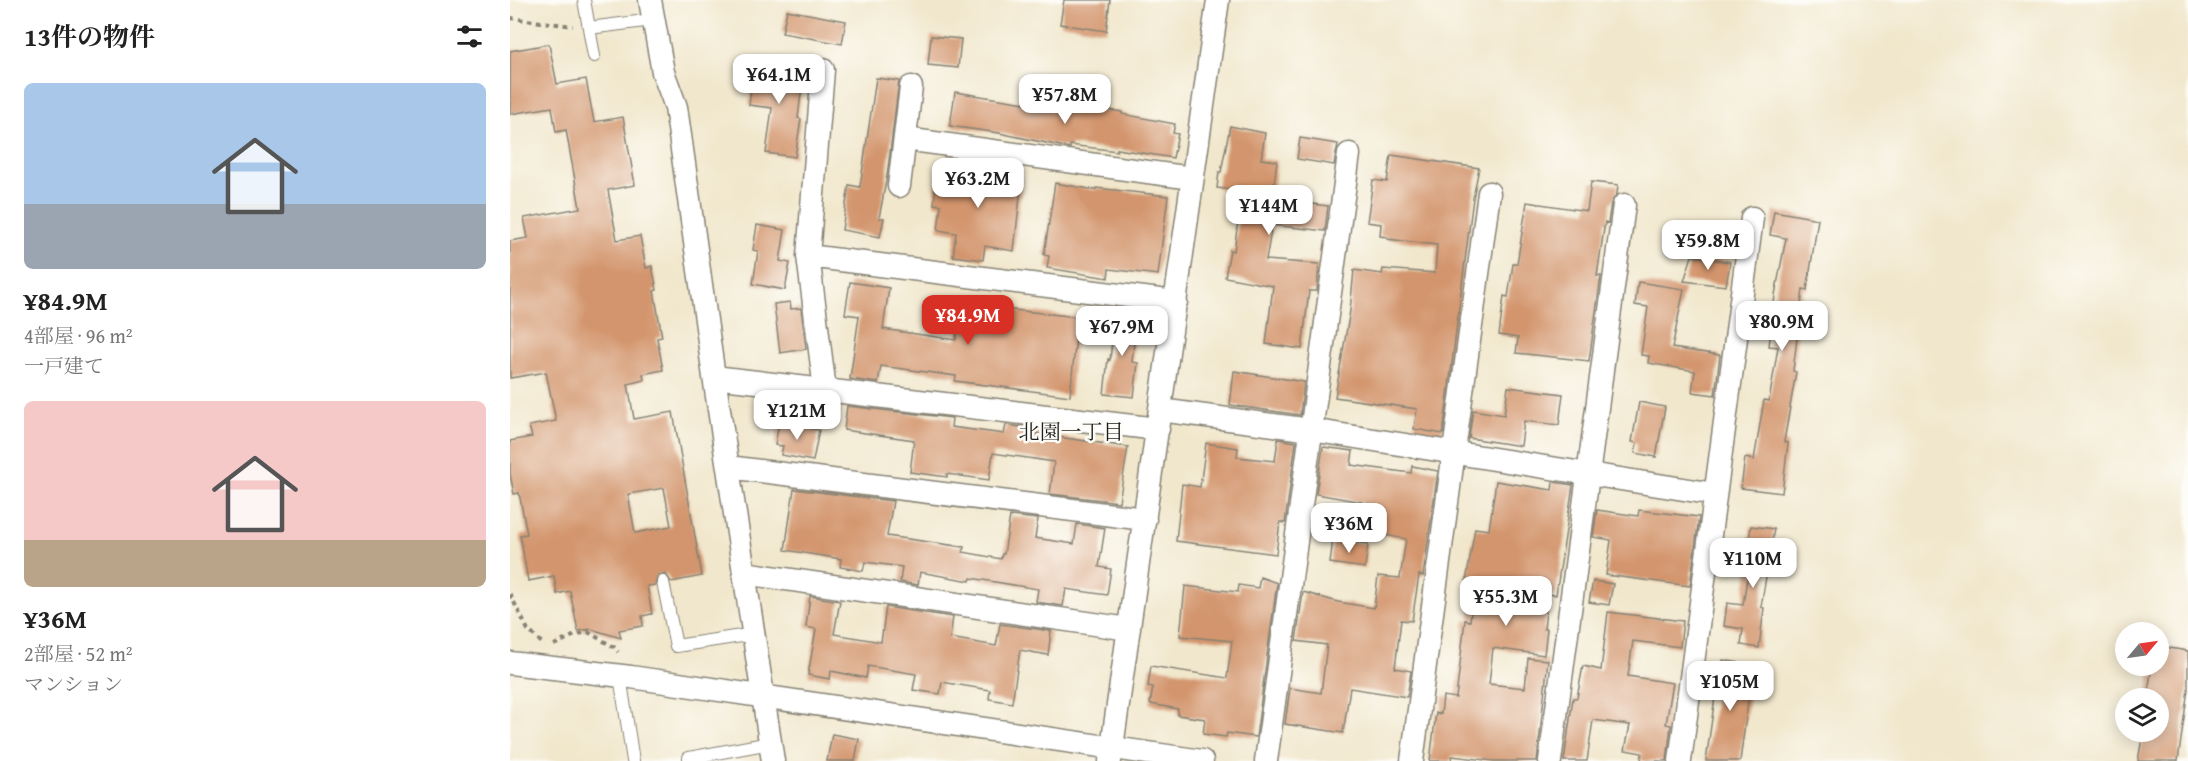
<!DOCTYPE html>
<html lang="ja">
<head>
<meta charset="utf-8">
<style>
  body { margin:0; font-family:"Gentium Book Plus","Noto Serif JP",serif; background:#f2f2f2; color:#222; height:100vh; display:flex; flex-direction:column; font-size:22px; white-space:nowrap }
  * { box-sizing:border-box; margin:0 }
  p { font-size:20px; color:#767676 }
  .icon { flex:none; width:33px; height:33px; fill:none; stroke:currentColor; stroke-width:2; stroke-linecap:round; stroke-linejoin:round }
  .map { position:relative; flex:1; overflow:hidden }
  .details { display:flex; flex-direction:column; background:#fff; width:510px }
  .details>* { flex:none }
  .needle { width:39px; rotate:61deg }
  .controls { position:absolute; left:1605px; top:622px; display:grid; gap:12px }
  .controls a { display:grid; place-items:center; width:54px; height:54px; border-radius:50%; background:#fff; box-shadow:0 3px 15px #0003; font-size:30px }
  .price { position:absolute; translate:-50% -51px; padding:0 14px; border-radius:12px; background:#fff; color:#222; font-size:20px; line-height:39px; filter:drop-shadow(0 2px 3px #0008) }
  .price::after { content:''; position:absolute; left:50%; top:36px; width:18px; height:14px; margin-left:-9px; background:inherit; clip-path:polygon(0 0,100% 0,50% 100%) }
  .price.on { background:#d93025; color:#fff }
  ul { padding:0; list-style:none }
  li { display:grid; align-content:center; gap:12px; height:318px; padding:0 24px }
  li span { display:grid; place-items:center; height:186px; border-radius:9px; color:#555 }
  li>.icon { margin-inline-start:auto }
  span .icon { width:108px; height:108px; fill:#fffc; stroke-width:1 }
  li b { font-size:26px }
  h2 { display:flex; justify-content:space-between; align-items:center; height:72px; padding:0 24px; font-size:26px }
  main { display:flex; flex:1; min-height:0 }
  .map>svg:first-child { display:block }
  .building { fill:#d3956d; fill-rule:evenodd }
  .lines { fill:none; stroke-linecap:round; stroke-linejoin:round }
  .lane-casing { stroke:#868274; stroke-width:14 }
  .street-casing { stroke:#868274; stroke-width:25 }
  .path { stroke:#868274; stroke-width:4; stroke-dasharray:4.5 4.5; stroke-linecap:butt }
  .lane { stroke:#fff; stroke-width:12 }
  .street { stroke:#fff; stroke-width:22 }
  .labels { text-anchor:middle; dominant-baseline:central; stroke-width:5; stroke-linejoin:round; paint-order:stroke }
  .neighbourhood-label { font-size:21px; fill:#1c1c1c; stroke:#fdfcf7 }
</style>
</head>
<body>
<main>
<section class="details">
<h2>13件の物件<svg class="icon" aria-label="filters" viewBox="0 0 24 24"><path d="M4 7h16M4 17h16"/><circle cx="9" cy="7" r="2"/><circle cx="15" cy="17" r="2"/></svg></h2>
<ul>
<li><span style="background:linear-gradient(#a9c7e8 65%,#9aa5b1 0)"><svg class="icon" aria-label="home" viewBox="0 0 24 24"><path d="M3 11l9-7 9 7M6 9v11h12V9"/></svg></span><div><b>¥84.9M</b><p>4部屋 · 96 m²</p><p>一戸建て</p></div></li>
<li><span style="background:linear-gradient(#f6c9c9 75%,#b9a48a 0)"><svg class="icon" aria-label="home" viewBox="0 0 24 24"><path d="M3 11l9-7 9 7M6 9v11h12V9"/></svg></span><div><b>¥36M</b><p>2部屋 · 52 m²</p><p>マンション</p></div></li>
</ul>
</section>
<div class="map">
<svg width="1678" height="761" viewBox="0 0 1678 761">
  <rect width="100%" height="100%" fill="#fdfcf7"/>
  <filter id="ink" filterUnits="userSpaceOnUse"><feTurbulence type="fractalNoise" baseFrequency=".0167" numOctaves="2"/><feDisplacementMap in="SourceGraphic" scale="12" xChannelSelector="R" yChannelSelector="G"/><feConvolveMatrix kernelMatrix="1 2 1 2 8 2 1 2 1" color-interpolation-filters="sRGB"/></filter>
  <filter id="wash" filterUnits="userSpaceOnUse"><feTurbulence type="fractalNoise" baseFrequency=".008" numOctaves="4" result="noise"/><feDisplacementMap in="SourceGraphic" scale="24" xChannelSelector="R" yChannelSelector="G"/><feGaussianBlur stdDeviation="1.35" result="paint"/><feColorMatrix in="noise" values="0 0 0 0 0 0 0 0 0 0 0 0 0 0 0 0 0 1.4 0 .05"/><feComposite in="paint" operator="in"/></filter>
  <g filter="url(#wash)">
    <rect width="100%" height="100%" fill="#f1e7cc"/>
    <g id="blocks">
      <!-- building -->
      <path class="building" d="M554,0H600L596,31L550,24Z
        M277,10L336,21L332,44L272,33Z
        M421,36L451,39L448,68L418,65Z
        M39,44L47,84L76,79L84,122L113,117L125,185L98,190L107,240L130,236L136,268L142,266L147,290L144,291L152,337L147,338L153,370L133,374L134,380L118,384L124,419L163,412L192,576L161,582L156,574L148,575L145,585L137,586L142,614L132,616L133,626L109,630L111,638L81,629L68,631L60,591L47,594L44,576L18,581L10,535L17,534L9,493L4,494L0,474V441L22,437L19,426L46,421L36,372L0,378V241L18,238L14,218L70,208L56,130L46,132L42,107L0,114V51ZM154,488L161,526L125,533L118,494Z
        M244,63L294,69L288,118L291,119L285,157L256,153L262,108L239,105Z
        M366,78L389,81L377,176L369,218H374L370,237L332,230L339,185L350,187Z
        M445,92L540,107L541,102L612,112V114L665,124L663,133L668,134L663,158L607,149V151L560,145V148L489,133L440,126Z
        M720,126L755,133L751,159L767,161L762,199L818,206L815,231L762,225L756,260L809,264L807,291H799L792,349L756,344L763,286L715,277L720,250L724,251L732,191L707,188L709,172H711Z
        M790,138L828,144L824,165L787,159Z
        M881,155L969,168L963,198L933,434L904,429L907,409L825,397L840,311L844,270L872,274L873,269L925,273L927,245L877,239V237L870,236L871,224L857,222L863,180L877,182Z
        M428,164L461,168L460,171L512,177L504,251L475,246L473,260L443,256L446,233L428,230L431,205L424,204Z
        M1081,182L1108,185L1107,194L1101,203L1098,223L1095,222L1087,276H1091L1079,361L1006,353L1008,338L989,335L994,296L998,297L1003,264H1007L1017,202L1077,211Z
        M545,183L586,190V188L658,196L648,275L599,269L598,278L537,268L539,256L534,255Z
        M1264,211L1308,219L1297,290L1293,289L1283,371L1286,372L1274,442L1278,443L1272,493L1231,488L1235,458L1244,460L1254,400L1259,401L1268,347L1259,346L1265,295L1276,238L1260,235Z
        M247,225L275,230L270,261L280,263L275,290L243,284L248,251L243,250Z
        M1182,256L1220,262L1216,286L1174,281Z
        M340,282L379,288L373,329L446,340L452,299L476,302V307L568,317L560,396L445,381L446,376L371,366L368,383L340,379L349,316L335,314Z
        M1128,282L1174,289L1162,348L1210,355L1205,395L1182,392L1185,371L1138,363L1139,356L1131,355L1138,307L1125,305Z
        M280,302L281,309L291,308L296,349L270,353L264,304Z
        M605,312L627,314L622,362L628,363L624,397L594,394L598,359L600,360Z
        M724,371L794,382L790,415L720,405Z
        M998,387L1053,394L1049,425L1014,421L1011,446L959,438L963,410L994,415Z
        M1129,402L1155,407L1146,457L1125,453L1127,443L1122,442Z
        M337,406L442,418L441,427L494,434L496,425L528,429L527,434L618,447L609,502L540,494L544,462L483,453L479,480L437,474V477L400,472L404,440L334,430Z
        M269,423L309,430L303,461L271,455L273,446L265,445Z
        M768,439L786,442L775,523L770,522L766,554L666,541L672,484L690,487L696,443L728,448L727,457L765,461Z
        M813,447L843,451L841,465L901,473L902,466L928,471L913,576L909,575L902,621L891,620L885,668L901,671L897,697L840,688L833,733L775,724L780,688L811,693L817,645L786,641L793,592L828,602L864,608L868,576L890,578L896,539L864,533L868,510L851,507L852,502L806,494Z
        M986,481L1042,490L1043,482L1063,485L1046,595L1038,594L1034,629H1037L1034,655L983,648L979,684L1015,688L1018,658L1038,660L1027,761H984L942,756L941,761H920L926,713L931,714L933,696L946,698L955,620L960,621L964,583L956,582L965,528L979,530Z
        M284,489L383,501L377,536L454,547L453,552L491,559L492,554H494L500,516L528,519L525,538L564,544L567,524L595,528L589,567L601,569L597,595L556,589L553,606L526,602L528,589L461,578L460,581L410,572L408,585L390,582L392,567L355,562L353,571L330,567L331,559L275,550Z
        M1087,510L1128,516L1129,510L1189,517L1180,586L1096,575L1101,540L1083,537Z
        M1241,526L1264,529L1251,607L1254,608L1249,648L1231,645L1233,629L1214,626L1217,603L1233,605L1238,571L1235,570Z
        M823,539L858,544L855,568L820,563Z
        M750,577L767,583L746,737L717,733L716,737L693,734L695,719L668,715V709L640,704L643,687L638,686L641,666L717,678L722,641L670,636L675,586L728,592L729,585L748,588Z
        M1083,581L1103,584L1099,605L1079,602Z
        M300,596L330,601L324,634L371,642L376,607L443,617L440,638L486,646L490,624L541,631L538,655L510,650L502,703L479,699L480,690L432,682L430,694L403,690L406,674L358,666L356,678L321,671L320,679L298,675L306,629L296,627Z
        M1098,612L1173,621L1170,647L1123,641L1118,676L1163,683L1156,724L1161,725L1157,761H1131L1132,753L1115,750L1120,725L1083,720L1077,761H1054L1063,698H1067L1073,666L1091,670Z
        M1648,646L1678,651V689L1668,761H1628L1633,732H1648V699H1637L1642,666H1648Z
        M1213,660L1243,665L1230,761H1196L1208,676H1211Z
        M322,734L349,739L345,761H317Z"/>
    </g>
  </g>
  <g filter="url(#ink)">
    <use href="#blocks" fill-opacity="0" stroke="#868274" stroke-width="1.5"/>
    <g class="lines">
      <!-- lane casing -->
      <g class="lane-casing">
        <path id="lane" d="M74,0L84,56
          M79,28L143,20
          M153,582L166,646L244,634
          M110,676L123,761
          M179,761V758L260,743"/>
      </g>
      <!-- street casing -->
      <g class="street-casing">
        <path id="street" d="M140,0L153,72L166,107L204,377L263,761
          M313,70L298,256L315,390
          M395,139L682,178
          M389,186L401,87
          M298,256L666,302
          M204,377L648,429
          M650,410L801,430L1205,494
          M218,467L635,519
          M234,573L619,629
          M0,663L121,677L692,761
          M600,761L708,0
          M756,761L839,154
          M902,761L979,193
          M1040,761L1114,205
          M1170,761L1242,218"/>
      </g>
      <!-- path -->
      <path class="path" d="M0,18L63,26
        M0,594L18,630L32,643
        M44,645L65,635L78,632L104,647L108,652"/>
      <!-- lane -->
      <use href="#lane" class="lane"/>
      <!-- street -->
      <use href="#street" class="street"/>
    </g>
  </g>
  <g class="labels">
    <!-- neighbourhood labels -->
    <g class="neighbourhood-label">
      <text x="561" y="431">北園一丁目</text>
    </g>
  </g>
</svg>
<div class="controls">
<a><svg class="needle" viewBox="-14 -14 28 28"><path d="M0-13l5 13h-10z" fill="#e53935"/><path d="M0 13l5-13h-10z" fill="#767676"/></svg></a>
<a><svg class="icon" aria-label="layers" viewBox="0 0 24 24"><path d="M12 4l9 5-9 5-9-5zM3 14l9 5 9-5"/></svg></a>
</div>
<b class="price" style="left:269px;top:105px">¥64.1M</b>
<b class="price" style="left:555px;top:125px">¥57.8M</b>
<b class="price" style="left:468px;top:209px">¥63.2M</b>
<b class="price" style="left:759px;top:236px">¥144M</b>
<b class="price" style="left:1198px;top:271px">¥59.8M</b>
<b class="price on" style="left:458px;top:346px">¥84.9M</b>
<b class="price" style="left:1272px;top:352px">¥80.9M</b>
<b class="price" style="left:612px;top:357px">¥67.9M</b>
<b class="price" style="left:287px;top:441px">¥121M</b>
<b class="price" style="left:839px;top:554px">¥36M</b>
<b class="price" style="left:1243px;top:589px">¥110M</b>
<b class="price" style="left:996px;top:627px">¥55.3M</b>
<b class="price" style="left:1220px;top:712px">¥105M</b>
</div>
</main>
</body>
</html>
